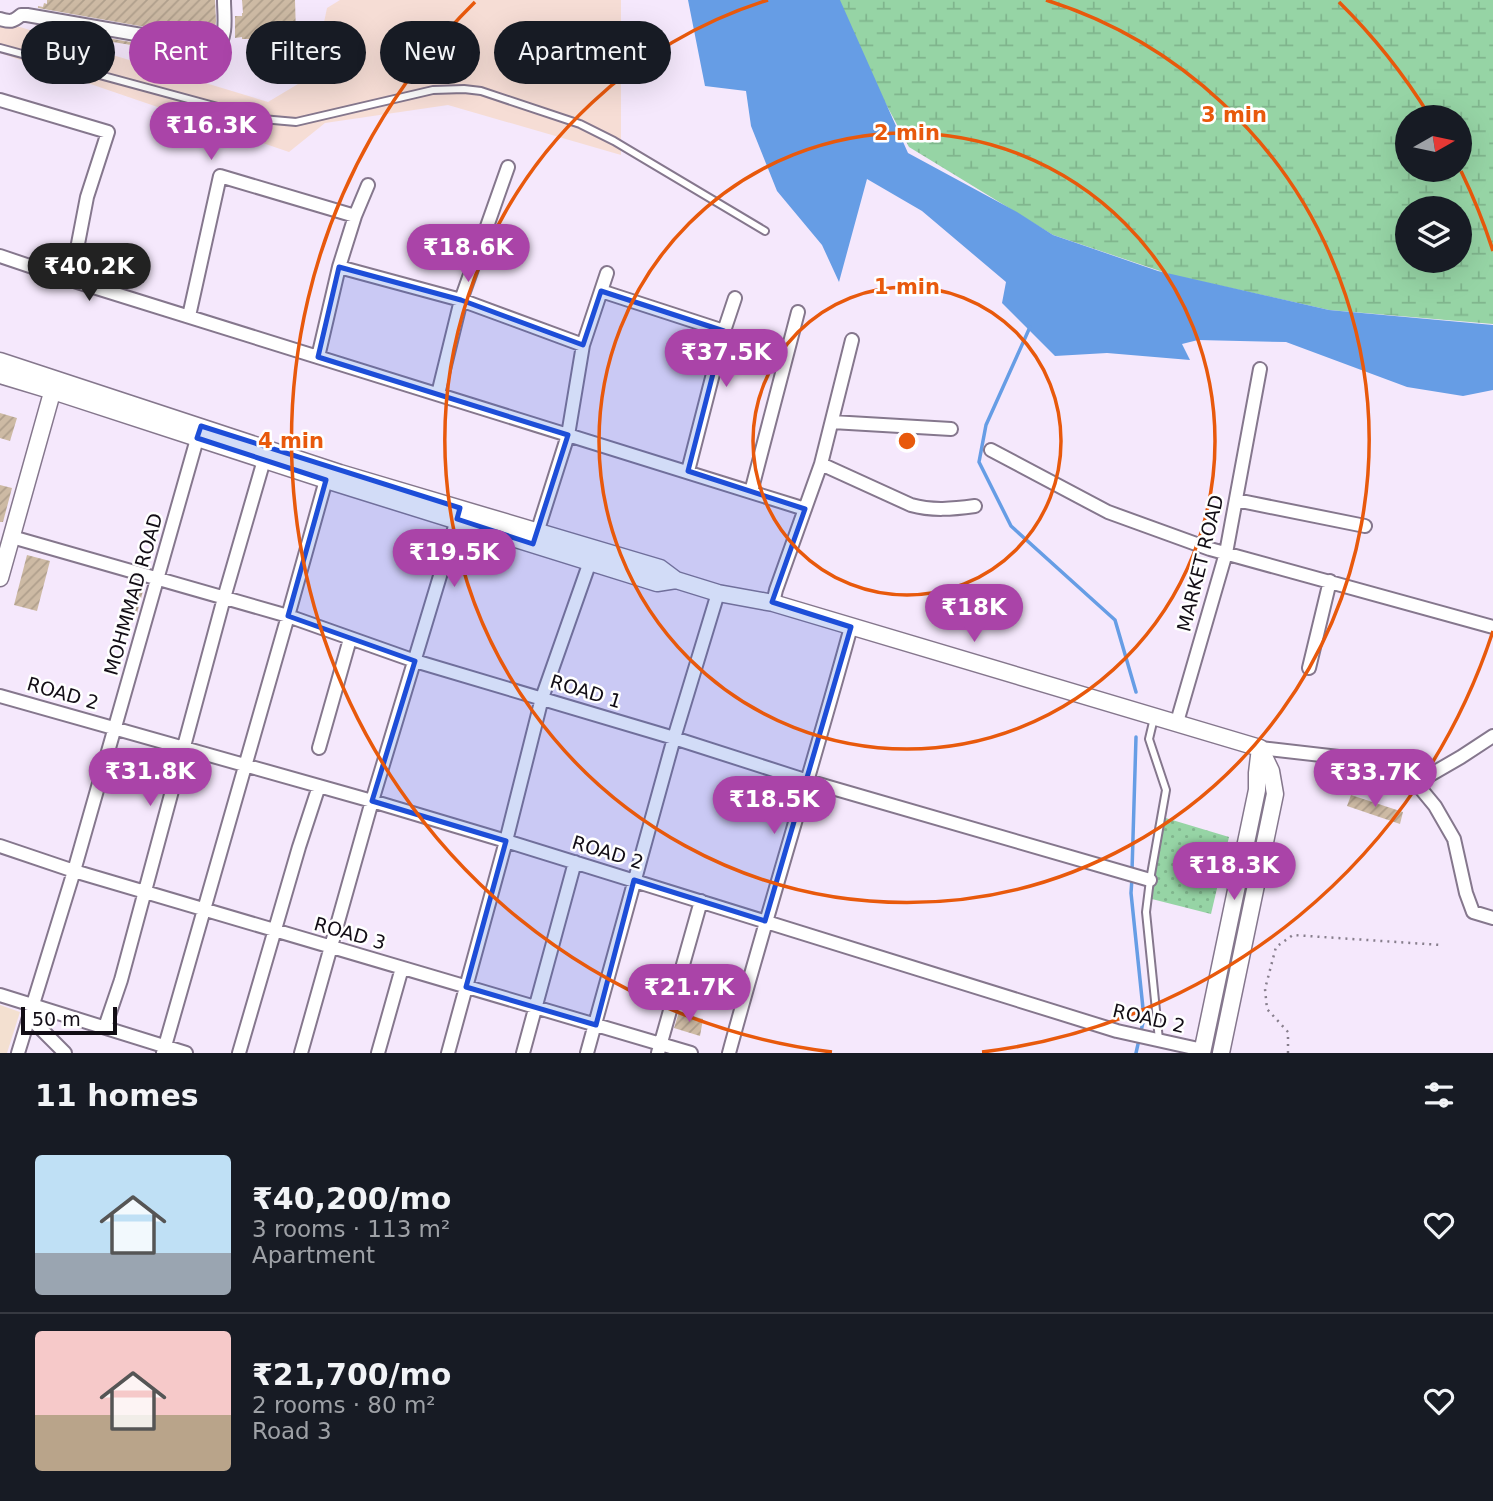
<!DOCTYPE html>
<html lang="en">
<head>
<meta charset="utf-8">
<style>
  body { margin:0; font-family:"DejaVu Sans",sans-serif; background:#242831; color:#f1f3f6; height:100vh; display:flex; flex-direction:column; font-size:26px; white-space:nowrap }
  * { box-sizing:border-box; margin:0 }
  p { font-size:23px; color:#9ea1a6 }
  .icon { flex:none; width:38px; height:38px; fill:none; stroke:currentColor; stroke-width:2; stroke-linecap:round; stroke-linejoin:round }
  .map { position:relative; height:1053px; overflow:hidden }
  .side { display:flex; flex-direction:column; background:#171b24; flex:1 }
  .side>* { flex:none }
  .guide { position:absolute; left:21px; top:21px; width:700px; height:63px; display:flex; gap:14px }
  .needle { width:46px; rotate:81deg }
  .buttons { position:absolute; left:1395px; top:105px; display:grid; gap:14px }
  .buttons a { display:grid; place-items:center; width:77px; height:77px; border-radius:50%; background:#171b24; box-shadow:0 7px 28px #0002; font-size:35px }
  .scale { position:absolute; left:21px; bottom:18px; width:96px; box-sizing:border-box; padding-left:7px; border:4px solid #120d15; border-top:0; font-size:19px; line-height:24px; white-space:nowrap; color:#120d15; -webkit-text-stroke:5px #fff; paint-order:stroke }
  .price { position:absolute; translate:-50% -60px; padding:0 16px; border-radius:24px; background:#aa44a8; color:#fff; font-size:23px; line-height:46px; filter:drop-shadow(0 2px 4px #0008) }
  .price::after { content:''; position:absolute; left:50%; top:42px; width:21px; height:16px; margin-left:-10px; background:inherit; clip-path:polygon(0 0,100% 0,50% 100%) }
  .price.selected { background:#222; color:#fff }
  ul { padding:0; list-style:none }
  li { display:flex; align-items:center; gap:21px; height:175px; padding:0 35px }
  li+li { border-top:2px solid #363941 }
  li span { display:grid; place-items:center; flex:none; width:196px; height:140px; border-radius:7px; color:#555 }
  li>.icon { margin-inline-start:auto }
  span .icon { width:84px; height:84px; fill:#fffc; stroke-width:1 }
  li b { font-size:30px }
  h2 { display:flex; justify-content:space-between; align-items:center; height:84px; padding:0 35px; font-size:30px }
  .tag { padding:0 24px; border-radius:32px; background:#171b24; box-shadow:0 7px 28px #0002; font-size:24px; line-height:63px }
  .tag.selected { background:#aa44a8; color:#fff }
  .map>svg:first-child { display:block }
  .industrial { fill:#f6ddd5 }
  .education { fill:#f3e0d0 }
  .green { fill:url(#green-dots) }
  .wetland { fill:url(#wetland-marsh); fill-rule:evenodd }
  .water { fill:#669de5 }
  .lines { fill:none; stroke-linecap:round; stroke-linejoin:round }
  .stream { stroke:#669de5; stroke-width:3.5 }
  .building { fill:url(#building-hatch) }
  .service-casing { stroke:#85778d; stroke-width:10 }
  .minor-casing { stroke:#85778d; stroke-width:16 }
  .tertiary-casing { stroke:#85778d; stroke-width:19 }
  .path { stroke:#877e8c; stroke-width:2.5; stroke-dasharray:2 5; stroke-linecap:butt }
  .service { stroke:#fff; stroke-width:6 }
  .minor { stroke:#fff; stroke-width:12 }
  .tertiary { stroke:#fff; stroke-width:16 }
  .marked { fill:#1d4ed8; fill-opacity:0.2; stroke:#1d4ed8; stroke-width:5; stroke-linejoin:round }
  .ring { fill:none; stroke:#e8590c; stroke-width:3.5 }
  .labels { text-anchor:middle; dominant-baseline:central; stroke-width:5; stroke-linejoin:round; paint-order:stroke }
  .street-label { font-size:19px; fill:#120d15; stroke:#fff }
  .centre { fill:#e8590c; stroke:#fff; stroke-width:3.5 }
  .ring-label { font-size:21px; text-anchor:middle; font-weight:bold; fill:#e8590c; stroke:#fff; stroke-width:5; stroke-linejoin:round; paint-order:stroke }
</style>
</head>
<body>
<div class="map">
<svg width="1493" height="1053" viewBox="0 0 1493 1053">
  <defs>
    <pattern id="green-dots" width="8" height="8" patternUnits="userSpaceOnUse" patternTransform="scale(1.75)"><rect width="8" height="8" fill="#96d4a5"/><path d="M2 2h.1M6 6h.1" fill="none" stroke="#80b58d" stroke-width="1.8" stroke-linecap="round"/></pattern>
    <pattern id="wetland-marsh" width="20" height="14" patternUnits="userSpaceOnUse" patternTransform="scale(1.75)"><rect width="20" height="14" fill="#96d4a5"/><path d="M1 5h8M5 5V1M11 12h8M15 12V8" fill="none" stroke="#80b58d"/></pattern>
    <pattern id="building-hatch" width="6" height="6" patternUnits="userSpaceOnUse" patternTransform="scale(1.75)"><rect width="6" height="6" fill="#cdbaa4"/><path d="M-1 1l2-2M0 6l6-6M5 7l2-2" fill="none" stroke="#af9f8c"/></pattern>
  </defs>
  <rect width="100%" height="100%" fill="#f5e8fc"/>
  <!-- industrial -->
  <path class="industrial" d="M340,0H621V155L448,105L325,123L289,152L0,53V21L268,102L313,75L327,8Z"/>
  <!-- education -->
  <path class="education" d="M0,1005L20,1012L7,1053H0Z"/>
  <!-- green -->
  <path class="green" d="M1159,816L1229,837L1211,914L1144,897L1149,864Z"/>
  <!-- wetland -->
  <path class="wetland" d="M830,0H1493V324L1329,310L1172,275L1053,235L909,147ZM1407,117H1460V170H1407ZM1407,208H1460V261H1407Z"/>
  <!-- water -->
  <path class="water" d="M688,0H840L908,153L1017,212L1053,235L1158,271L1329,310L1493,325V390L1463,396L1407,387L1286,342L1198,340L1182,344L1190,360L1107,353L1055,356L1002,303L1006,282L922,211L867,179L839,282L822,245L777,191L751,126L746,91L705,86Z"/>
  <g class="lines">
    <!-- stream -->
    <path class="stream" d="M1030,327L986,425L979,462L1011,526L1115,620L1136,692
      M1132,871L1136,737
      M1132,878L1131,893L1144,1018L1136,1053"/>
  </g>
  <!-- building -->
  <path class="building" d="M47,0H215L216,21L214,36L213,39L38,8V6L43,7L44,3L47,4Z
    M242,0H295L296,35H290V38L273,39V42L263,43V39H242V37L235,38V16H242V13H243Z
    M34,25L210,56V58L40,30V27Z
    M0,413L17,418L10,441L0,438Z
    M0,485L12,488L3,522H0Z
    M27,555L50,561L37,611L14,605Z
    M131,588L143,591L136,617L124,614Z
    M1351,795L1403,812L1400,824L1347,806Z
    M679,1012L703,1019L700,1036L674,1028Z"/>
  <g class="lines">
    <!-- service casing -->
    <g class="service-casing">
      <path id="service" d="M0,48L262,119L296,122L433,90L464,89L481,91L580,124L614,141L765,231
        M1154,718L1149,739L1166,790L1150,880L1146,912L1159,1040"/>
    </g>
    <!-- minor casing -->
    <g class="minor-casing">
      <path id="minor" d="M0,19C10,22 13,22 21,15H27L216,48C228,38 224,15 224,0
        M0,100L108,132L87,197L71,280
        M0,256L71,280L805,509
        M339,267L461,300L583,345
        M601,291L724,331
        M189,316L220,176L355,216
        M318,357L339,267L355,216L368,185
        M438,394L461,300L508,167
        M832,422L951,429
        M991,450L1108,512L1210,549L1493,627
        M821,464L911,505C932,511 953,509 975,506
        M688,471L724,331L735,298
        M751,492L798,312
        M1236,500L1365,526
        M12,537L288,616L415,661L674,738L808,781L1150,880
        M535,539L568,435L583,345L607,273
        M773,603L776,590L821,464L852,340
        M1309,668L1330,581
        M0,696L372,801L506,841L1117,1031L1203,1050
        M1177,722L1226,553L1260,369
        M319,748L350,639
        M1260,748L1356,759L1393,772L1416,783L1435,806L1454,839L1466,893L1473,912L1493,918
        M1416,783L1461,757L1493,736
        M0,846L74,871L691,1053
        M0,995L186,1053
        M29,1017L65,1053
        M105,1027L121,980L224,598L264,460
        M18,1053L74,871L199,432
        M163,1053L288,616L326,480
        M239,1053L299,847L319,786
        M301,1053L372,801L459,513
        M378,1053L402,968
        M448,1053L506,841L542,698L592,556
        M523,1053L575,862
        M587,1053L674,738L718,593
        M658,1053L701,901
        M729,1053C768,910 812,769 851,627"/>
    </g>
    <!-- tertiary casing -->
    <g class="tertiary-casing">
      <path id="tertiary" d="M0,361L340,473L660,568L676,580L718,593L773,603L1260,748
        M0,375L53,391L326,480L657,583L676,580
        M0,578L55,382
        M1202,1053L1257,790V773L1260,748
        M1221,1053L1275,794L1271,771L1260,748"/>
    </g>
    <!-- path -->
    <path class="path" d="M1288,1053V1032L1267,1009L1265,989L1276,947L1293,935L1441,945"/>
    <!-- service -->
    <use href="#service" class="service"/>
    <!-- minor -->
    <use href="#minor" class="minor"/>
    <!-- tertiary -->
    <use href="#tertiary" class="tertiary"/>
  </g>
  <!-- marked area -->
  <path class="marked" d="M339,267L461,300L583,345L601,291L724,331L688,471L805,509L772,602L851,627L765,921L634,880L596,1025L466,987L506,841L372,801L415,661L288,616L326,480L197,438L201,426L460,508L457,519L533,544L568,435L318,357Z"/>
  <!-- distance rings -->
  <g class="ring">
    <circle cx="907" cy="441" r="154"/>
    <circle cx="907" cy="441" r="308"/>
    <path d="M1046 0A462 462 0 1 1 768 0"/>
    <path d="M1493 631A616 616 0 0 1 982 1052M832 1052A616 616 0 0 1 475 2M1339 2A616 616 0 0 1 1429 115M1461 171A616 616 0 0 1 1493 251"/>
  </g>
  <g class="labels">
    <!-- street labels -->
    <g class="street-label">
      <text transform="translate(1200 563) rotate(-76)">MARKET ROAD</text>
      <text transform="translate(133 594) rotate(-74)">MOHMMAD ROAD</text>
      <text transform="translate(586 691) rotate(17)">ROAD 1</text>
      <text transform="translate(63 693) rotate(16)">ROAD 2</text>
      <text transform="translate(608 852) rotate(17)">ROAD 2</text>
      <text transform="translate(350 933) rotate(16)">ROAD 3</text>
      <text transform="translate(1149 1018) rotate(13)">ROAD 2</text>
    </g>
  </g>
  <circle cx="907" cy="441" r="10" class="centre"/>
  <g class="ring-label">
    <text x="1234" y="122">3 min</text>
    <text x="907" y="140">2 min</text>
    <text x="907" y="294">1 min</text>
    <text x="291" y="448">4 min</text>
  </g>
</svg>
<div class="buttons">
<a><svg class="needle" viewBox="-14 -14 28 28"><path d="M0-13l5 13h-10z" fill="#e53935"/><path d="M0 13l5-13h-10z" fill="#9ea1a6"/></svg></a>
<a><svg class="icon" aria-label="layers" viewBox="0 0 24 24"><path d="M12 4l9 5-9 5-9-5zM3 14l9 5 9-5"/></svg></a>
</div>
<div class="scale">50 m</div>
<b class="price" style="left:211px;top:162px">₹16.3K</b>
<b class="price" style="left:468px;top:284px">₹18.6K</b>
<b class="price selected" style="left:89px;top:303px">₹40.2K</b>
<b class="price" style="left:726px;top:389px">₹37.5K</b>
<b class="price" style="left:454px;top:589px">₹19.5K</b>
<b class="price" style="left:974px;top:644px">₹18K</b>
<b class="price" style="left:150px;top:808px">₹31.8K</b>
<b class="price" style="left:1375px;top:809px">₹33.7K</b>
<b class="price" style="left:774px;top:836px">₹18.5K</b>
<b class="price" style="left:1234px;top:902px">₹18.3K</b>
<b class="price" style="left:689px;top:1024px">₹21.7K</b>
<div class="guide">
<a class="tag">Buy</a>
<a class="tag selected">Rent</a>
<a class="tag">Filters</a>
<a class="tag">New</a>
<a class="tag">Apartment</a>
</div>
</div>
<section class="side">
<h2>11 homes<svg class="icon" aria-label="filters" viewBox="0 0 24 24"><path d="M4 7h16M4 17h16"/><circle cx="9" cy="7" r="2"/><circle cx="15" cy="17" r="2"/></svg></h2>
<ul>
<li><span style="background:linear-gradient(#bfe0f5 70%,#9aa5b1 0)"><svg class="icon" aria-label="home" viewBox="0 0 24 24"><path d="M3 11l9-7 9 7M6 9v11h12V9"/></svg></span><div><b>₹40,200/mo</b><p>3 rooms · 113 m²</p><p>Apartment</p></div><svg class="icon" aria-label="heart" viewBox="0 0 24 24"><path d="M12 20l-8-8c-3-5 5-10 8-4 3-6 11-1 8 4z"/></svg></li>
<li><span style="background:linear-gradient(#f6c9c9 60%,#b9a48a 0)"><svg class="icon" aria-label="home" viewBox="0 0 24 24"><path d="M3 11l9-7 9 7M6 9v11h12V9"/></svg></span><div><b>₹21,700/mo</b><p>2 rooms · 80 m²</p><p>Road 3</p></div><svg class="icon" aria-label="heart" viewBox="0 0 24 24"><path d="M12 20l-8-8c-3-5 5-10 8-4 3-6 11-1 8 4z"/></svg></li>
</ul>
</section>
</body>
</html>
